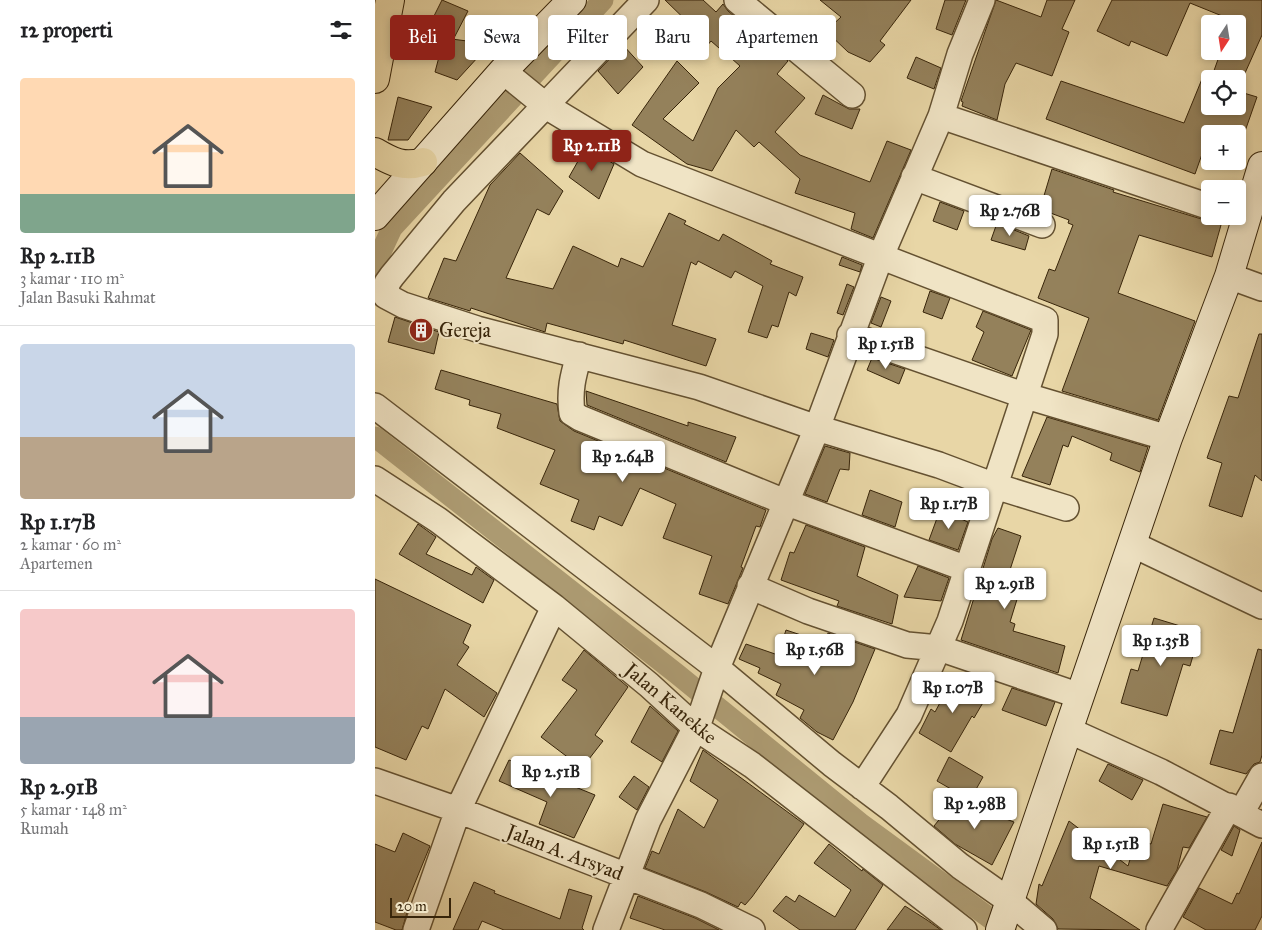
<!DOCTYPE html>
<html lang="id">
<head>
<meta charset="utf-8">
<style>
  body { margin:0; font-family:"IM FELL Great Primer",serif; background:#f2f2f2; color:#202124; height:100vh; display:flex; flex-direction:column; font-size:19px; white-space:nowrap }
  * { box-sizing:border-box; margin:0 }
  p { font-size:16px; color:#757577 }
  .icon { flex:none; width:28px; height:28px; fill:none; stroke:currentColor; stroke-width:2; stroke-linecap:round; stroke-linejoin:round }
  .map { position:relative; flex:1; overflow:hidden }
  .panel { display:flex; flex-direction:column; background:#fff; width:375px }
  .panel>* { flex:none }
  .guide { position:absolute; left:15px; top:15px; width:475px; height:45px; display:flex; gap:10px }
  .needle { width:32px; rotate:192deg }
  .fabs { position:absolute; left:826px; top:15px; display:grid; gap:10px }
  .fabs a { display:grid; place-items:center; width:45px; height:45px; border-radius:5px; background:#fff; box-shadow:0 2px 8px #0003; font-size:25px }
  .scale { position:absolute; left:15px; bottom:12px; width:61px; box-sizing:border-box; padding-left:5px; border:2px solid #38250a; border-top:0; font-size:14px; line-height:18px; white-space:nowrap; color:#38250a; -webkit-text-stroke:4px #f0e4c5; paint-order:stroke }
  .price { position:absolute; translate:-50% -42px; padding:0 11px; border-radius:5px; background:#fff; color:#222; font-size:16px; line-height:32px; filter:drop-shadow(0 1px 2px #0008) }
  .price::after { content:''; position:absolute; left:50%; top:30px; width:15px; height:11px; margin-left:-8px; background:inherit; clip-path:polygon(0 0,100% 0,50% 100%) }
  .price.on { background:#8f2418; color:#fff }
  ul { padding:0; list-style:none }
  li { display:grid; align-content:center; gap:10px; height:265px; padding:0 20px }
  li+li { border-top:1px solid #e0e0e0 }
  li span { display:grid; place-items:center; height:155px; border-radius:5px; color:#555 }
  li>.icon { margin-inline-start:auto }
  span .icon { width:90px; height:90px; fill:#fffc; stroke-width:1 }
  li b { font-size:21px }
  h2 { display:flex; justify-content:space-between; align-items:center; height:60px; padding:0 20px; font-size:21px }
  .tag { padding:0 18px; border-radius:5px; background:#fff; box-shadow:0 2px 8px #0003; font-size:18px; line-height:45px }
  .tag.on { background:#8f2418; color:#fff }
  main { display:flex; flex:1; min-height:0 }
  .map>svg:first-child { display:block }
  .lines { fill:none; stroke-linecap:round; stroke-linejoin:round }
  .canal { stroke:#ac9a71; stroke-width:21 }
  .building { fill:#94815b; stroke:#38250a }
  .street-casing { stroke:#645131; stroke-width:28 }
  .secondary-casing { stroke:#38250a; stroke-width:30 }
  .highway-casing { stroke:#38250a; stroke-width:30 }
  .street { stroke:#f0e4c5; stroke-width:25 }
  .secondary { stroke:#f0e4c5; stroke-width:28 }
  .highway { stroke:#e8d6a6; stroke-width:28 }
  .labels { text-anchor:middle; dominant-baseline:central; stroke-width:4; stroke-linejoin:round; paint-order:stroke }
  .poi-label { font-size:20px; fill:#38250a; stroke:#f0e4c5; text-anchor:start }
  .street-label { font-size:20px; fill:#38250a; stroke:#f0e4c5 }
</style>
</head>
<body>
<main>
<section class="panel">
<h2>12 properti<svg class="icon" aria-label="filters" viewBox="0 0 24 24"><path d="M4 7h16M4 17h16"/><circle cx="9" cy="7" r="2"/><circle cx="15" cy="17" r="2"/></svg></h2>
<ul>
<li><span style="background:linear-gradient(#ffd9b3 75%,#7fa58c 0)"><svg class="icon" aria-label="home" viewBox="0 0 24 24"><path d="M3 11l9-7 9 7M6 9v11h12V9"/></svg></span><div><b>Rp 2.11B</b><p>3 kamar · 110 m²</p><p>Jalan Basuki Rahmat</p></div></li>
<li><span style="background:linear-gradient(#c9d6e8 60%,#b9a48a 0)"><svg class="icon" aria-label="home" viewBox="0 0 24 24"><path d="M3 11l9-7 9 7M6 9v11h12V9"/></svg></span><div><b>Rp 1.17B</b><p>2 kamar · 60 m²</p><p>Apartemen</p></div></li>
<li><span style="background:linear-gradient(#f6c9c9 70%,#9aa5b1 0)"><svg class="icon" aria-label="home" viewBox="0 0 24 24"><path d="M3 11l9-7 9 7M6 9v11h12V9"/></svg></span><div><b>Rp 2.91B</b><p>5 kamar · 148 m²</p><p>Rumah</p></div></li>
</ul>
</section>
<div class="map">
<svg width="887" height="930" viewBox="0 0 887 930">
  <rect width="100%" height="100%" fill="#e8d6a6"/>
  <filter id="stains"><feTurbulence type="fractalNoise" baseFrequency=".004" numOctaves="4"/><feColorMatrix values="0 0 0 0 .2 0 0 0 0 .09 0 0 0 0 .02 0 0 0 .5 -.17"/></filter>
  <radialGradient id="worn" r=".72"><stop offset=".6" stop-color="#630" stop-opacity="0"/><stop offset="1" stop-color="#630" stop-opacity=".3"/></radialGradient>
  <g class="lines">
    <!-- canal -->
    <path class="canal" d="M0,265L17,228L228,0
      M0,437L302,674L485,823L631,930"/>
  </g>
  <!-- building -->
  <path class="building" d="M67,0L93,11L79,38L54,26Z
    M290,0H328L341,12L348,4L353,11L413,61L402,74L430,98L400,132L425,155L495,182L512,141L536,150L498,238L476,229L480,213L420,193L425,179L384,142L379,147L361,130L337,171L312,164L257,125L302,61L324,83L288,119L318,141L343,88L365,66L356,58L361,46L352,55L336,41L331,47L319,36L323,32Z
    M445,0H536L505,41L510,45L495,62L473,52L451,31L466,17Z
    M570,0H591L577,35L561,29Z
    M621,0L666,17L672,0H700L687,29L694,32L677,76L641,63L630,84L622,120L587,106L588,102L586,101Z
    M737,0H887V35L862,91V79H836L846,51H862V22L815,3L792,56L756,41L754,46L722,31Z
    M69,38L115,44L82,80L60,72Z
    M248,45L268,67L243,94L223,71Z
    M541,57L566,68L559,89L532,78Z
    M827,79L835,80V106H862V91L882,97L868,137L837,126L820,174L671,119L686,81L809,123Z
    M448,95L474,109H485L477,129L440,114Z
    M23,97L57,107L33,140H13Z
    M211,147L239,164L224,199L194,177Z
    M145,153L188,191L174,215L162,209L131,278L178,289L198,246L243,267L246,258L268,267L294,213L311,221L309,224L344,241L348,234L397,261L395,264L428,277L421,296L414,292L403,327L397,325L392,338L373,332L388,286L360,271L356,278L323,261L321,265L316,262L297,325L341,339L331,366L249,340L248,344L172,323L170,332L96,308L95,311L53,298L69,258L81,261L115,185Z
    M677,169L739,190L738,192L846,225L837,257L764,235L743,293L820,321L783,420L687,391L714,318L663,298L674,269L680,271L698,225L693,223L694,220L665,209Z
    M565,202L589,211L582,230L558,221Z
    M622,223L654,236L650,250L616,240Z
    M467,257L487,265L485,272L464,265Z
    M472,284L479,287L468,315L462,313Z
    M555,291L575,298L567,319L548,312Z
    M506,297L516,301L506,327L496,323Z
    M608,311L656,330L637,376L597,360L609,332L601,327Z
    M20,317L64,332L59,354L13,342Z
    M436,333L459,340L453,357L431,349Z
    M884,334H887V481L880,475L867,517L834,506L847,463L832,458L854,396L863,398Z
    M497,358L530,369L524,384L492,370Z
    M66,370L182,404L185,421L199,431L391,510L385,527L381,526L366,567L368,568L353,604L324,594L337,556L288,538L301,504L265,488L247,526L224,516L219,530L196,521L204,500L165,484L180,450L122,428L126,414L94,405L95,400L60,389Z
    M211,391L313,426V422L361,437L351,462L212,405Z
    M672,417L773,447L765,472L735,460L737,453L697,436L693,447L688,445L675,485L647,476Z
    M450,446L475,453L474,470L465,469L452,502L430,494Z
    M495,490L527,502L520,527L487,515Z
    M565,510L593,522L583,550L554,540Z
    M43,524L61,537L51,554L97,575L101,567L119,580L108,603L24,554Z
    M431,525L490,547L482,576L523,595L517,624L462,606L464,601L406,580L415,552L419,553Z
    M623,528L646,536L633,576L648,580L635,622L640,624L638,631L690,646L683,673L586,640L617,539Z
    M543,566L574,578L566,601L529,597Z
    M0,579L96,625L88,643L94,647L82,665L122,693L109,717L70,689L53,729L47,726L31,760L0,747Z
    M779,618L825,632L815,666L808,664L792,716L746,703L756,669L763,671Z
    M411,630L450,643L453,633L500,649L478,702L458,740L442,732L425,718L429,710L401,695L406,684L383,673L385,668L364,659L371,644L403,655Z
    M883,649L887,650V755L885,762L879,764L871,774L835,764L845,730L858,733Z
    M209,650L253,687L220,735L228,741L207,768L166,737L202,690L187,680Z
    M580,675L613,694L599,718L597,716L576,752L544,733L556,709L560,712Z
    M637,688L680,702L671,726L627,710Z
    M275,706L303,731L287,762L256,742Z
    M328,750L429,824L377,897L370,905L366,902L363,907L331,892L270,868L277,851L284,854L303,809L329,828L343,800L315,781Z
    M574,757L608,777L595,800L562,781Z
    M134,760L220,795L199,838L164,824L172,802L124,781Z
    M733,764L768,780L757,800L724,781Z
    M259,776L274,787L262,810L244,797Z
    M580,800L639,822L617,865L580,844L559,826Z
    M788,804L832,817L814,848L808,847L802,870L792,886L724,866L715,898L765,930L683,929L678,919L661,904L664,884L667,886L694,821L753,866L761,840L776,844Z
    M859,826L865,830L857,856L846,850Z
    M28,833L55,846L30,907L33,909L27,930H21L0,922V844L20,852Z
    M887,842V916L880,930H831L808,917L824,888L857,904L862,893L864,894Z
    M454,844L487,871L488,869L508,885L480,930H425L398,911L411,896L420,902L424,895L460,917L476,890L439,863Z
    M99,882L120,891L119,893L185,919L194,889L217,896L207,928L209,930H129L107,921L103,930H78Z
    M263,896L320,918L344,930H290L255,918Z
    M530,906L552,920L566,930H512Z"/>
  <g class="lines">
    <!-- street casing -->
    <g class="street-casing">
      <path id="street" d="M271,0L79,201L17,276L12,283L11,296L28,305L102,329L324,387L442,428L564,465L620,486L691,508
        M362,0L477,95
        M128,71L171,106L267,164L670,320V334L575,621L534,715L487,787
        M566,116L835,207
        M539,177L667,225
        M854,276L887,288
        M475,335L648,395L793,438
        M204,355C198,376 194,391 197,413L205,418L410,502L592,569
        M0,406L342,668L457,764L514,807L585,866L636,902L669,930
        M0,479L63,520L179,607L274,685L321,728L377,765L589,930
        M757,544L887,606
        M375,586L433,611L532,645L564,648L705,696
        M693,730L786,772L887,825
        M0,781L83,810L326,905L377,930
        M866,813L887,776
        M41,930L83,810L179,607
        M231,930L273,820L324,721L342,668L442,428L505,258L566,116L585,54L607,0
        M784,930L854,806"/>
    </g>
    <!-- secondary casing -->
    <g class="secondary-casing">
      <path id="secondary" d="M0,216L128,71L197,0
        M625,930L793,438L854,276L887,166"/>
    </g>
    <!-- highway casing -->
    <g class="highway-casing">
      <path id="highway" d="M0,79L15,0
        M0,152C17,162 29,168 48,162"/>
    </g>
    <!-- street -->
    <use href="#street" class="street"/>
    <!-- secondary -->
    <use href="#secondary" class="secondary"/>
    <!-- highway -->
    <use href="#highway" class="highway"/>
  </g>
  <!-- icons -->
  <defs>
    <g id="building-disc" transform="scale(1.25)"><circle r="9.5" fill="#8f2418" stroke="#f0e4c5"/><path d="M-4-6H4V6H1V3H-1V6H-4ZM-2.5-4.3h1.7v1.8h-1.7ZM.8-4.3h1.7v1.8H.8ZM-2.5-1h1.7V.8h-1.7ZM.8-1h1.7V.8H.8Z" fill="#fff"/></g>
  </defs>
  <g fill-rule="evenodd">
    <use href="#building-disc" x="46" y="330"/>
  </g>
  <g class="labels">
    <!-- poi labels -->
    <g class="poi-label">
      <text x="64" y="330">Gereja</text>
    </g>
    <!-- street labels -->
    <g class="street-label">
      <text transform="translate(296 703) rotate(40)">Jalan Kanekke</text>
      <text transform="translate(190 852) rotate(21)">Jalan A. Arsyad</text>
    </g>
  </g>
  <rect width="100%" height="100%" filter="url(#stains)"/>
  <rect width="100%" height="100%" fill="url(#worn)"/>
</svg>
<div class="fabs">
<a><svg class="needle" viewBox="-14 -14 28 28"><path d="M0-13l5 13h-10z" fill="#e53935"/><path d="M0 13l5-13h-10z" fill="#757577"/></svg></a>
<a><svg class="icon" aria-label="locate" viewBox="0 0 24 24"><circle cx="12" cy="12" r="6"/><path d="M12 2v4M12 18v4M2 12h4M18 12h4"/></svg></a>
<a>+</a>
<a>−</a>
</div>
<div class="scale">20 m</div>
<b class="price on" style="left:217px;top:172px">Rp 2.11B</b>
<b class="price" style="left:635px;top:237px">Rp 2.76B</b>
<b class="price" style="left:511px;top:370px">Rp 1.51B</b>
<b class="price" style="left:248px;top:483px">Rp 2.64B</b>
<b class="price" style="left:574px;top:530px">Rp 1.17B</b>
<b class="price" style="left:630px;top:610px">Rp 2.91B</b>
<b class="price" style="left:786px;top:667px">Rp 1.35B</b>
<b class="price" style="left:440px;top:676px">Rp 1.56B</b>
<b class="price" style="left:578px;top:714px">Rp 1.07B</b>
<b class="price" style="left:176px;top:798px">Rp 2.51B</b>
<b class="price" style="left:600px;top:830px">Rp 2.98B</b>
<b class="price" style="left:736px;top:870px">Rp 1.51B</b>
<div class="guide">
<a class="tag on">Beli</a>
<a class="tag">Sewa</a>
<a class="tag">Filter</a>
<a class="tag">Baru</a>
<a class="tag">Apartemen</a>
</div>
</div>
</main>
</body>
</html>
